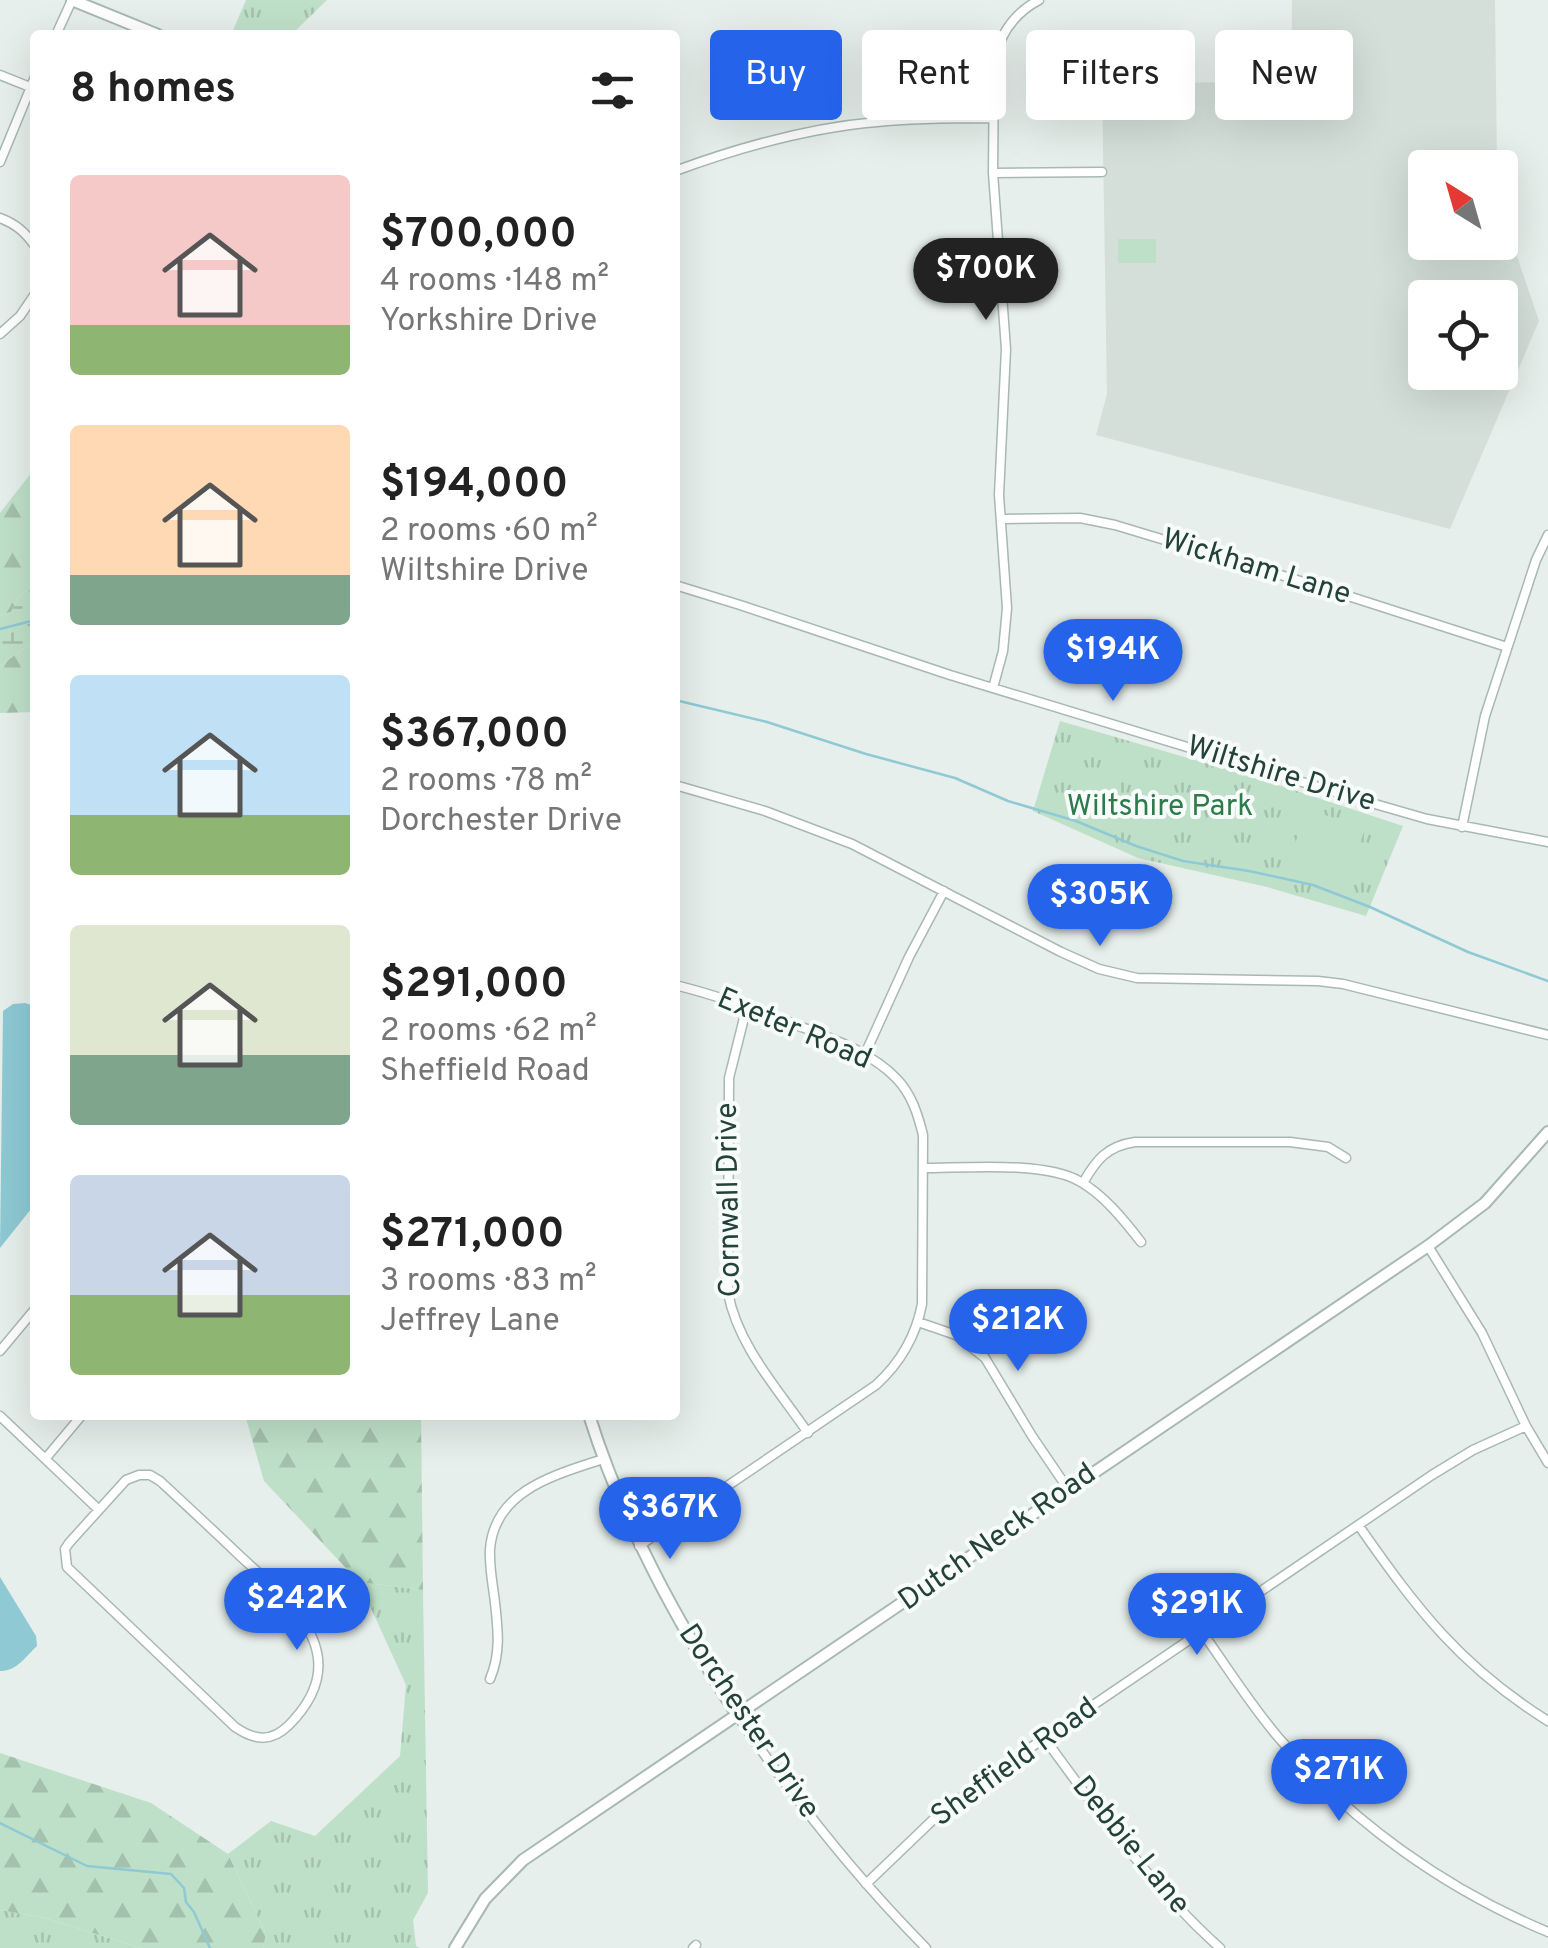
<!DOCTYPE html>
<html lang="en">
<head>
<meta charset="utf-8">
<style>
  body { margin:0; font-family:Overpass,sans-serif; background:#f2f2f2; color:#222; height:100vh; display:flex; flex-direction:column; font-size:38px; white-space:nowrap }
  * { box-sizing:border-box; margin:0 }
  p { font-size:32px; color:#767676 }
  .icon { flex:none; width:55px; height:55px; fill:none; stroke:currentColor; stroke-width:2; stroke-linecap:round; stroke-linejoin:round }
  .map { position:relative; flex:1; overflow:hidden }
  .side { position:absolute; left:30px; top:30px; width:650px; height:1390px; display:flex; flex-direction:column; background:#fff; border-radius:10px; box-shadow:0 10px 40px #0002 }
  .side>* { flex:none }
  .hud { position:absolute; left:710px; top:30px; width:688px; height:90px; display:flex; gap:20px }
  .needle { width:65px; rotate:323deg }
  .fabs { position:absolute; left:1408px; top:150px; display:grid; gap:20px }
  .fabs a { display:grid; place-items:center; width:110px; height:110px; border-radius:10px; background:#fff; box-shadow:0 10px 40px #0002; font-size:50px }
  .price { position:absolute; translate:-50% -85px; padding:0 22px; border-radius:35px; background:#2563eb; color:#fff; font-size:32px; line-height:65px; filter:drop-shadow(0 2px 5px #0008) }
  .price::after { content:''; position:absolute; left:50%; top:60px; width:30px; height:22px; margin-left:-15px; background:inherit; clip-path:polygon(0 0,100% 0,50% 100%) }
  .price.active { background:#222; color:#fff }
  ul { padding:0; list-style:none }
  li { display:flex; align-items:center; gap:30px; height:250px; padding:0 40px }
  li span { display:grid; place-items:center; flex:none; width:280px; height:200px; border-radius:10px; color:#555 }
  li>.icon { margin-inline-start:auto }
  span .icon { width:120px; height:120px; fill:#fffc; stroke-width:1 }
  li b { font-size:42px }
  h2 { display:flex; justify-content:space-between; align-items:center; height:120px; padding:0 40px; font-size:42px }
  .chip { padding:0 35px; border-radius:10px; background:#fff; box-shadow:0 10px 40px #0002; font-size:35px; line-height:90px }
  .chip.active { background:#2563eb; color:#fff }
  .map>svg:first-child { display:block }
  .built { fill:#d4dfda; fill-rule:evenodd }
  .grass { fill:url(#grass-tufts) }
  .forest { fill:url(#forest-firs) }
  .wetland { fill:url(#wetland-marsh) }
  .garden { fill:#bfe0c8 }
  .water { fill:#8ec9d4 }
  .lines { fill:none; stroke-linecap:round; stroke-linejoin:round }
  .stream { stroke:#8ec9d4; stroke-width:2.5 }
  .minor-casing { stroke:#a8b8b2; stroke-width:11 }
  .tertiary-casing { stroke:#a8b8b2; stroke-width:14 }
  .minor { stroke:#fff; stroke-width:8 }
  .tertiary { stroke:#fff; stroke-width:10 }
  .labels { text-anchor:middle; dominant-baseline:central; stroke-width:8; stroke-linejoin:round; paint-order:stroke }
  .street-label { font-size:30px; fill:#24423a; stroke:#f7fbf9 }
  .park-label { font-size:30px; fill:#2d7a4b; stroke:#f7fbf9 }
</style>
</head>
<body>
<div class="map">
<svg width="1548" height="1948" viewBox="0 0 1548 1948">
  <defs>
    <pattern id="grass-tufts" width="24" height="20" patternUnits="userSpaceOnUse" patternTransform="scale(2.5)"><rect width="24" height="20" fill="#bfe0c8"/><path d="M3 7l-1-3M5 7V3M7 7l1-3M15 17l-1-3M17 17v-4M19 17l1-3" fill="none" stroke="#a4c1ad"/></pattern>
    <pattern id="forest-firs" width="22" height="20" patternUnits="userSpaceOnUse" patternTransform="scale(2.5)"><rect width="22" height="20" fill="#bfe0c8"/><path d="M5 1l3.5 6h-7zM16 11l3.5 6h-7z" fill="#a4c1ad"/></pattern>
    <pattern id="wetland-marsh" width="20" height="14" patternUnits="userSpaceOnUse" patternTransform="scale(2.5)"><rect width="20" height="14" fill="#bfe0c8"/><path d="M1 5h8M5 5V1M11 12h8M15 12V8" fill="none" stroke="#a4c1ad"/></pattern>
  </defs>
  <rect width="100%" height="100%" fill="#e6efeb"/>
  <!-- built -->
  <path class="built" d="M1292,0H1495L1497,167L1425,168V242H1500V206L1539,321L1450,529L1096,435L1107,394L1102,83L1291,82ZM1425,298H1500V372H1425Z"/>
  <!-- grass -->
  <path class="grass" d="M246,0H327L291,35H231Z
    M1060,721L1257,778L1403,826L1366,916L1267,887L1138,858L1033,811Z
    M359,1582L423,1590L428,1893L413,1920L416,1946L420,1948H263L266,1934L228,1854L271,1821L315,1836L400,1756L406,1685Z
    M0,1910L45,1918L141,1948H0Z"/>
  <!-- forest -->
  <path class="forest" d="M35,468V588L20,594L11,612L0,615V513Z
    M35,640V712L0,713V666Z
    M245,1415H421L423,1590L359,1582L264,1481Z
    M0,1753L151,1803L228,1854L266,1934L263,1948H141L45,1918L0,1910Z"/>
  <!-- wetland -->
  <path class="wetland" d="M35,588V640L0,666V615L11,612L20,594Z"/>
  <!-- garden -->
  <path class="garden" d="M1118,239H1156V263H1118Z
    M1084,767L1122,779L1116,801L1077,789Z
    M1306,809L1365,828L1351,871L1340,873L1291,857Z"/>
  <!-- water -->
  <path class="water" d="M25,1003L35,1006V1204L0,1248L3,1011L13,1004Z
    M0,1577L36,1636L37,1646C26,1656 16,1672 0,1671Z"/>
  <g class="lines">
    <!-- stream -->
    <path class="stream" d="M0,629L35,620
      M675,700L767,722L866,754L955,778L1008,801L1076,821L1136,846L1183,861L1249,871L1313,885L1370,907L1468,952L1548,981
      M0,1823L87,1866L171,1874L184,1888L186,1902L194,1912L210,1948"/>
    <!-- minor casing -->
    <g class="minor-casing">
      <path id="minor" d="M56,35L72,0
        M0,75L30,87
        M0,162L35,77
        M675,171C740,147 807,128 877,122C915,118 954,118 992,118
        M993,173L1102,172
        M0,218C16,224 25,232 35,246
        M0,334L20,316L35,294
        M1001,519L1080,518L1115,525L1317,586L1507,647
        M675,585L740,605L950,675L1368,802L1427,819L1548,842
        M993,688L1003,651L1007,608L999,495L1006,349L993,173L994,61C1000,34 1014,13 1039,0
        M675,785L765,811L852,844L1061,952L1099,969L1137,978L1318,981L1343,984L1548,1035
        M1462,827L1485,716L1536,560L1548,535
        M747,1006L729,1078L728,1293C738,1346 778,1389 808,1433
        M865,1054L909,957L944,891
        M923,1168C964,1168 1045,1161 1079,1181C1103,1194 1124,1220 1141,1242
        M1083,1183C1096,1160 1107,1146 1135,1142H1290L1328,1147L1346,1158
        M1428,1246L1482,1333L1526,1426L1548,1463
        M918,1322L956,1335L985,1358L1032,1436L1068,1489
        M0,1351L35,1309
        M0,1416L99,1510
        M46,1458L82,1415
        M139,1475H150L160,1481C187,1506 213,1530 239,1555C291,1603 358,1655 289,1725C271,1743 254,1740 235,1727L67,1567L65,1549L69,1543L126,1480Z
        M1359,1526C1417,1609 1460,1666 1548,1721
        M639,1546L876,1385C900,1363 916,1336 922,1304L923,1135C918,1115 912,1095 897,1079C870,1051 830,1038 794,1024C755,1009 716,995 675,985
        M1202,1632C1227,1667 1250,1704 1278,1737C1351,1822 1445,1889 1548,1932
        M490,1679C501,1653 498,1630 495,1603C493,1585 489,1567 490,1549C495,1490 555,1475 603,1459
        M737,1715C793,1798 855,1876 926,1948
        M1045,1739C1099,1813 1151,1886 1220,1948
        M866,1884L938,1815L1002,1767L1432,1475L1473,1450L1526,1426
        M693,1948L696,1945"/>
    </g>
    <!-- tertiary casing -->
    <g class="tertiary-casing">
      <path id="tertiary" d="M72,0L158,35
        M589,1415C623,1523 676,1620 737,1715
        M455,1948L485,1899L523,1860L1428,1246L1485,1203L1548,1132"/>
    </g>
    <!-- minor -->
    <use href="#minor" class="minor"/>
    <!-- tertiary -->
    <use href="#tertiary" class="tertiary"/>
  </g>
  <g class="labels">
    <!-- street labels -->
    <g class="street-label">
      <text transform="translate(1256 568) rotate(17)">Wickham Lane</text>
      <text transform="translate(1281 775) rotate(17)">Wiltshire Drive</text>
      <text transform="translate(794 1030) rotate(23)">Exeter Road</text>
      <text transform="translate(730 1200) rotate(-91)">Cornwall Drive</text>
      <text transform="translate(998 1538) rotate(-35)">Dutch Neck Road</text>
      <text transform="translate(748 1722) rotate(56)">Dorchester Drive</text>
      <text transform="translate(1015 1763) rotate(-36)">Sheffield Road</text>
      <text transform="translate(1130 1846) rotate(51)">Debbie Lane</text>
    </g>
    <!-- park labels -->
    <g class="park-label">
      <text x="1160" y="807">Wiltshire Park</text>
    </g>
  </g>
</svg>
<div class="fabs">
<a><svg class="needle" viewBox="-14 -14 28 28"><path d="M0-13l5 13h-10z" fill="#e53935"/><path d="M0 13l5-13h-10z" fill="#767676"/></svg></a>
<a><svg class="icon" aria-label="locate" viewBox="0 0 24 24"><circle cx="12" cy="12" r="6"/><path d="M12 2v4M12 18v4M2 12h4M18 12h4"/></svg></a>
</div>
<b class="price active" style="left:986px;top:323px">$700K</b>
<b class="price" style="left:1113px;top:704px">$194K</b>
<b class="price" style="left:1100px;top:949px">$305K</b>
<b class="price" style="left:1018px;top:1374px">$212K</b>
<b class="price" style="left:670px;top:1562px">$367K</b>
<b class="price" style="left:297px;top:1653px">$242K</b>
<b class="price" style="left:1197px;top:1658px">$291K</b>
<b class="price" style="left:1339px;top:1824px">$271K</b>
<div class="hud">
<a class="chip active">Buy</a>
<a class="chip">Rent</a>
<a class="chip">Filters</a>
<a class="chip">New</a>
</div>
<section class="side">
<h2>8 homes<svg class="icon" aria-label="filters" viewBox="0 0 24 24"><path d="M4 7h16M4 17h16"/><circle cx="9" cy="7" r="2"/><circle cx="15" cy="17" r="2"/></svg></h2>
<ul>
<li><span style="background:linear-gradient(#f6c9c9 75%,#8fb573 0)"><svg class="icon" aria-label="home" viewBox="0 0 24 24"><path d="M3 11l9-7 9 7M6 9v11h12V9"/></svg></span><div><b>$700,000</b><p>4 rooms · 148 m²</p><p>Yorkshire Drive</p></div></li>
<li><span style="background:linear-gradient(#ffd9b3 75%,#7fa58c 0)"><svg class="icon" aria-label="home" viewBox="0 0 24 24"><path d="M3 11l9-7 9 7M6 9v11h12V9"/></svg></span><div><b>$194,000</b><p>2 rooms · 60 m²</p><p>Wiltshire Drive</p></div></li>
<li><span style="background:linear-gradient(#bfe0f5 70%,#8fb573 0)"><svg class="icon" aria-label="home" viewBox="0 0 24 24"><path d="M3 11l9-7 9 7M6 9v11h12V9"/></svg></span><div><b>$367,000</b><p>2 rooms · 78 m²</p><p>Dorchester Drive</p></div></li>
<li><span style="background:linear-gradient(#dfe7d0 65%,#7fa58c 0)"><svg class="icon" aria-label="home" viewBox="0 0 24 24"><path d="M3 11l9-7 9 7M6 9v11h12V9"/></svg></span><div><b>$291,000</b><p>2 rooms · 62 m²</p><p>Sheffield Road</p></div></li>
<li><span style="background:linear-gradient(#c9d6e8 60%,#8fb573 0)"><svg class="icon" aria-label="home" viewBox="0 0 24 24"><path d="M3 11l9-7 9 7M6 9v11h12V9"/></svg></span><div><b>$271,000</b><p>3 rooms · 83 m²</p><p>Jeffrey Lane</p></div></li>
</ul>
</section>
</div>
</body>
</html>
